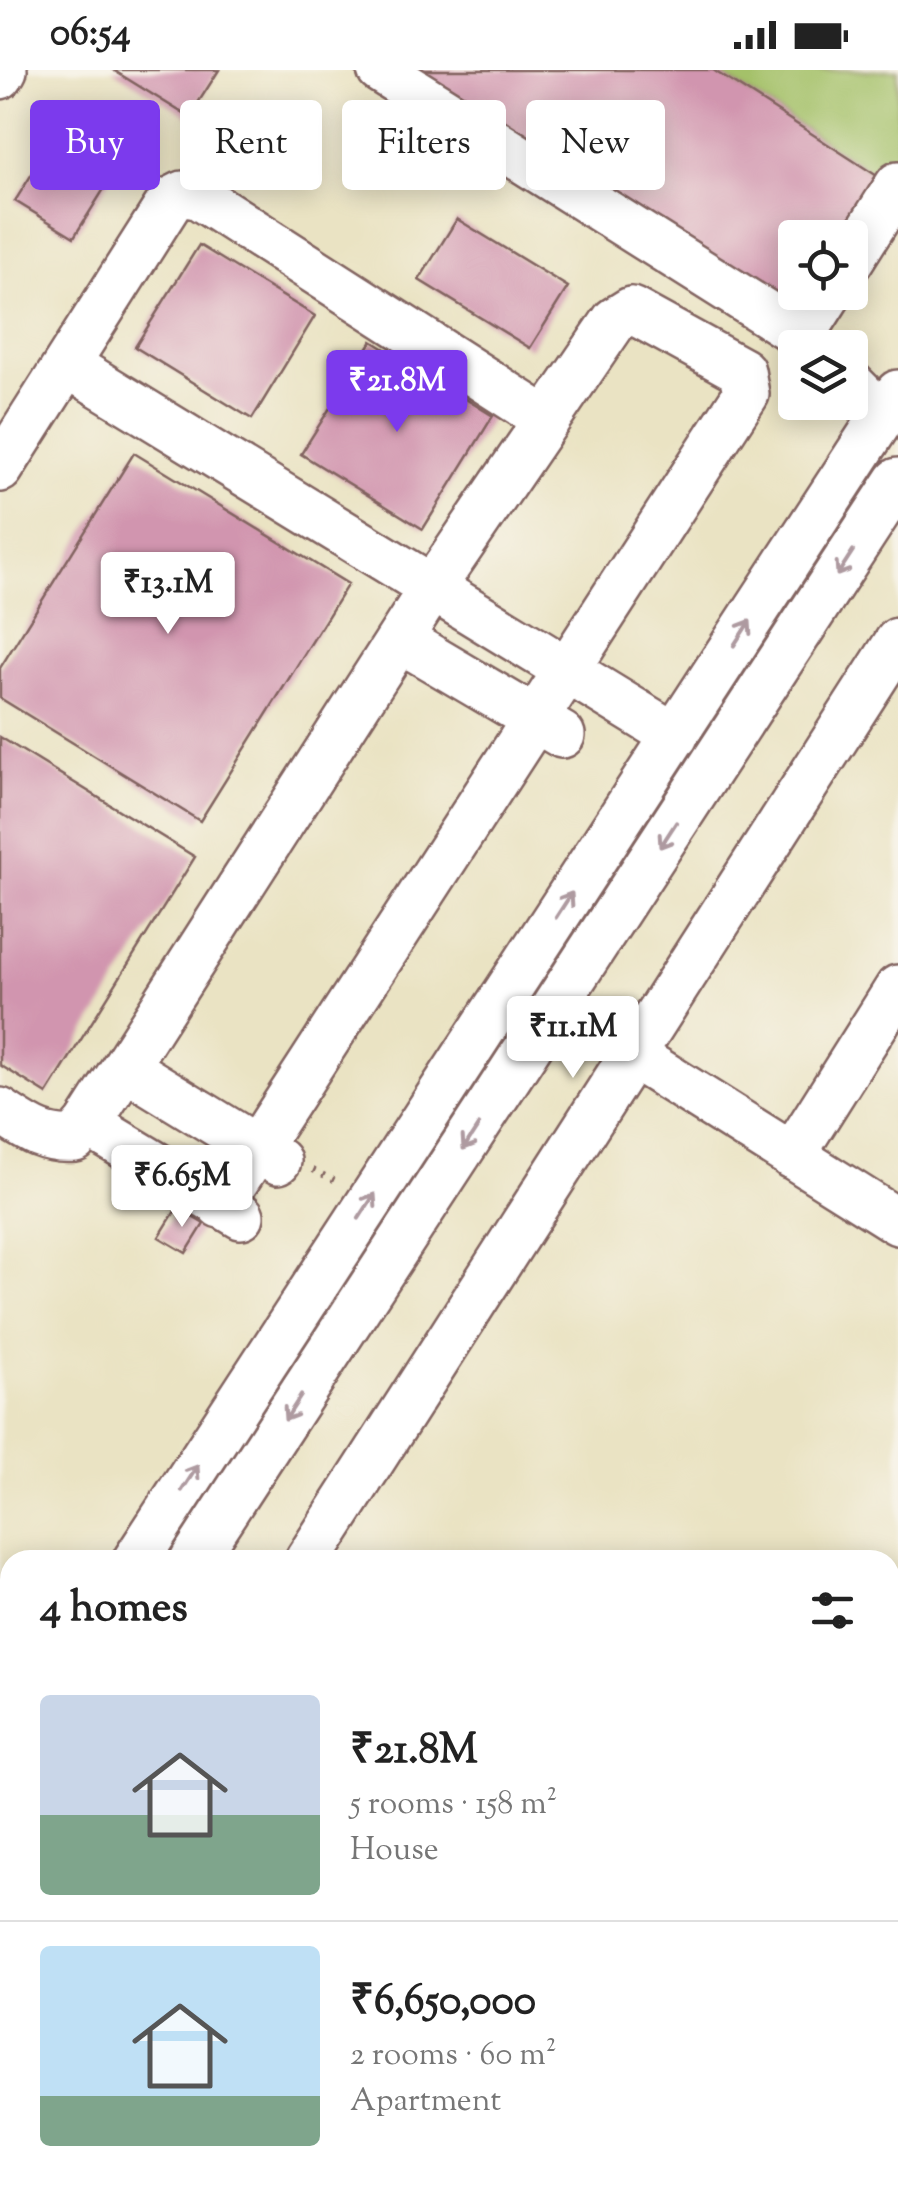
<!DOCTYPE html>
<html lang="en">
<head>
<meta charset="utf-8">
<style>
  body { margin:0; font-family:"Sorts Mill Goudy",serif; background:#f2f2f2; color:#222; height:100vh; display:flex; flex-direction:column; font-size:38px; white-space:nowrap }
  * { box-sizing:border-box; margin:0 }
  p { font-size:32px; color:#767676 }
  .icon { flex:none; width:55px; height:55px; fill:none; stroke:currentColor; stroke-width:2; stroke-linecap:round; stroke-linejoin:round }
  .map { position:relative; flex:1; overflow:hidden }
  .side { position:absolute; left:0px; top:1480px; width:900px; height:642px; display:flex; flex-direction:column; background:#fff; border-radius:30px 30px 0 0; box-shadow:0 5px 25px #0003 }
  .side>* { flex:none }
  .guide { position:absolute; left:30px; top:30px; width:840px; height:90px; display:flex; gap:20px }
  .tools { position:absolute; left:778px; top:150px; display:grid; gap:20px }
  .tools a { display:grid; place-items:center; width:90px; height:90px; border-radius:10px; background:#fff; box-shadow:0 5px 25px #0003; font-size:50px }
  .price { position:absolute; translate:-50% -85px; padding:0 22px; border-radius:10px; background:#fff; color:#222; font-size:32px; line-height:65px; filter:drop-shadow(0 2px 5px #0008) }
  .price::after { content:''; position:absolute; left:50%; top:60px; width:30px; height:22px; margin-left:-15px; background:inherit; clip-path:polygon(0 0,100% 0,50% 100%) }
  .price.selected { background:#7c3aed; color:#fff }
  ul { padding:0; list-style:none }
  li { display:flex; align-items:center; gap:30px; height:250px; padding:0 40px }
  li+li { border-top:2px solid #e0e0e0 }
  li span { display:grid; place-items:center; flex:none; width:280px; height:200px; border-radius:10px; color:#555 }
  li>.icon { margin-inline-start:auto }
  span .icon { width:120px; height:120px; fill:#fffc; stroke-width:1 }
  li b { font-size:42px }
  h2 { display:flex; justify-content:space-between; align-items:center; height:120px; padding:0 40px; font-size:42px }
  .chip { padding:0 35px; border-radius:10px; background:#fff; box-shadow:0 5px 25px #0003; font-size:35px; line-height:90px }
  .chip.selected { background:#7c3aed; color:#fff }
  .status { display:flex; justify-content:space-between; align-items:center; height:70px; padding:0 50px; background:#fff; direction:ltr }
  .status svg { height:28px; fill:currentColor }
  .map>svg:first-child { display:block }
  .green { fill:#a4c169; stroke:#77704a; stroke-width:2.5 }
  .building { fill:#d195af }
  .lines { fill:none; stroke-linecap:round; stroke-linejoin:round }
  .minor-casing { stroke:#826460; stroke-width:50 }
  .path { stroke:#826460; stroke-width:6; stroke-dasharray:2.5 8; stroke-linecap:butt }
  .minor { stroke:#fff; stroke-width:45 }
  .oneway { stroke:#ae9aa0 }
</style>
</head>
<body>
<div class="status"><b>06:54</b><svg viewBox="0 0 49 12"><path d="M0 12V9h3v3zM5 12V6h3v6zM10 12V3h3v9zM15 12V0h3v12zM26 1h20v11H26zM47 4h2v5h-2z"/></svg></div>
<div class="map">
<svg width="898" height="2122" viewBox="0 0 898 2122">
  <rect width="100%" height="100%" fill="#f7f3e8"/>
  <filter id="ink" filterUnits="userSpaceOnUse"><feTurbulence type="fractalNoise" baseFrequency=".01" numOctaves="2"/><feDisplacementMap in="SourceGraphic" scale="20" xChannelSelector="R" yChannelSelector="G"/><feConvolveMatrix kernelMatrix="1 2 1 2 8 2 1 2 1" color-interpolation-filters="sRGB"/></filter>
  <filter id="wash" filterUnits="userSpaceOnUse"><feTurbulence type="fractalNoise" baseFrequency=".0048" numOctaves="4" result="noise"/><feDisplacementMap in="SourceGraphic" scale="40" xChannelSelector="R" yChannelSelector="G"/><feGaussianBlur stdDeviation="2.25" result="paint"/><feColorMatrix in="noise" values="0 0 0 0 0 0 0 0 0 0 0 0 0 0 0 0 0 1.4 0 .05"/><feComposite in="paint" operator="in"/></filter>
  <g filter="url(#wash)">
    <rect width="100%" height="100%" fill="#eae3c3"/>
    <!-- green -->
    <path class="green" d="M713,0H898V91L885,111Z"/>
    <g id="blocks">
      <!-- building -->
      <path class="building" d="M113,0H219L189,47Z
        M408,0H713L885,111L848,168H795V222H812L795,249Z
        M70,43L129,79L74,167L15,131Z
        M457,149L568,217L530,278L419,210Z
        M199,175L315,246L252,349L135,277Z
        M372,271L493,346L423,459L301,384Z
        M134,383L348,514L200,751L0,628V598Z
        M0,667L195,787L47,1024L0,995Z
        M177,1138L204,1154L186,1183L159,1167Z"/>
    </g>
  </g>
  <g filter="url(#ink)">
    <use href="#blocks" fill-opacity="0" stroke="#826460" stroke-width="2.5"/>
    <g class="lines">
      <!-- minor casing -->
      <g class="minor-casing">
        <path id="minor" d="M380,0L802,266L830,222
          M0,6L4,0
          M850,191L898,115
          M68,295L675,666
          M850,313L883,346
          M0,399L171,130L183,124L198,126L547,350
          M401,570L562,665
          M634,986L898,1152
          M125,997L278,1091
          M0,1041C25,1057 43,1072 75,1069L88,1054L432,518L615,250L631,240L742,301L746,324L220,1135
          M88,1054L241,1146
          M792,1086L898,918
          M136,1490L898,323
          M193,1490L898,411
          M308,1490L898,571
          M0,1699L10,1684
          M0,1784L10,1769
          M0,1966L10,1950"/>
      </g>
      <!-- path -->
      <path class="path" d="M313,1100L338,1112"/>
      <!-- minor -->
      <use href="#minor" class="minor"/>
    </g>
    <!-- one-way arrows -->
    <defs><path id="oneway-shaft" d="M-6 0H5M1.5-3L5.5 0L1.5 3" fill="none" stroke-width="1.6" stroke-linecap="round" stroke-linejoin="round" transform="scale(2.5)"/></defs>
    <g class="oneway">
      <use href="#oneway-shaft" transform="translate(845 493) rotate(123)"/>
      <use href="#oneway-shaft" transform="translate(742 563) rotate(-57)"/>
      <use href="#oneway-shaft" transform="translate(668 765) rotate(123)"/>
      <use href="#oneway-shaft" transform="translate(564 835) rotate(-57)"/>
      <use href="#oneway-shaft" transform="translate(471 1067) rotate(123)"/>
      <use href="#oneway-shaft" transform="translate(367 1136) rotate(-57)"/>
      <use href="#oneway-shaft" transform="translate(293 1338) rotate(123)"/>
      <use href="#oneway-shaft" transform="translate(190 1408) rotate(-57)"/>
    </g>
  </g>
</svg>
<div class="tools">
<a><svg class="icon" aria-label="locate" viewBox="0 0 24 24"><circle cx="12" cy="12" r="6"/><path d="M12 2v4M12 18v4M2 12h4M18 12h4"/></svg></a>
<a><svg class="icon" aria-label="layers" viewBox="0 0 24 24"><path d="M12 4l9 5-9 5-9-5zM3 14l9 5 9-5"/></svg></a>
</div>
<b class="price selected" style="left:397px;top:365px">₹21.8M</b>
<b class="price" style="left:168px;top:567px">₹13.1M</b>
<b class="price" style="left:573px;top:1011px">₹11.1M</b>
<b class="price" style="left:182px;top:1160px">₹6.65M</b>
<div class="guide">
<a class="chip selected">Buy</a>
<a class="chip">Rent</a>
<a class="chip">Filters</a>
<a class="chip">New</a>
</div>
<section class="side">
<h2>4 homes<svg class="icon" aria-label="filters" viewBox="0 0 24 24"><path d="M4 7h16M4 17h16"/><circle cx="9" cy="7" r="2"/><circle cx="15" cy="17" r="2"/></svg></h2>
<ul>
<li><span style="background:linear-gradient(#c9d6e8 60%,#7fa58c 0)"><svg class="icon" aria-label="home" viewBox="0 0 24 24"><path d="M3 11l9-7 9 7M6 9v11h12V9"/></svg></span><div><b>₹21.8M</b><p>5 rooms · 158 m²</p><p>House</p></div></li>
<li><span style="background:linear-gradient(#bfe0f5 75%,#7fa58c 0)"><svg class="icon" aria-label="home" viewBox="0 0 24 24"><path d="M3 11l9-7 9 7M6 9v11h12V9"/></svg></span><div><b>₹6,650,000</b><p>2 rooms · 60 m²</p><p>Apartment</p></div></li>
</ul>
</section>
</div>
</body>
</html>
